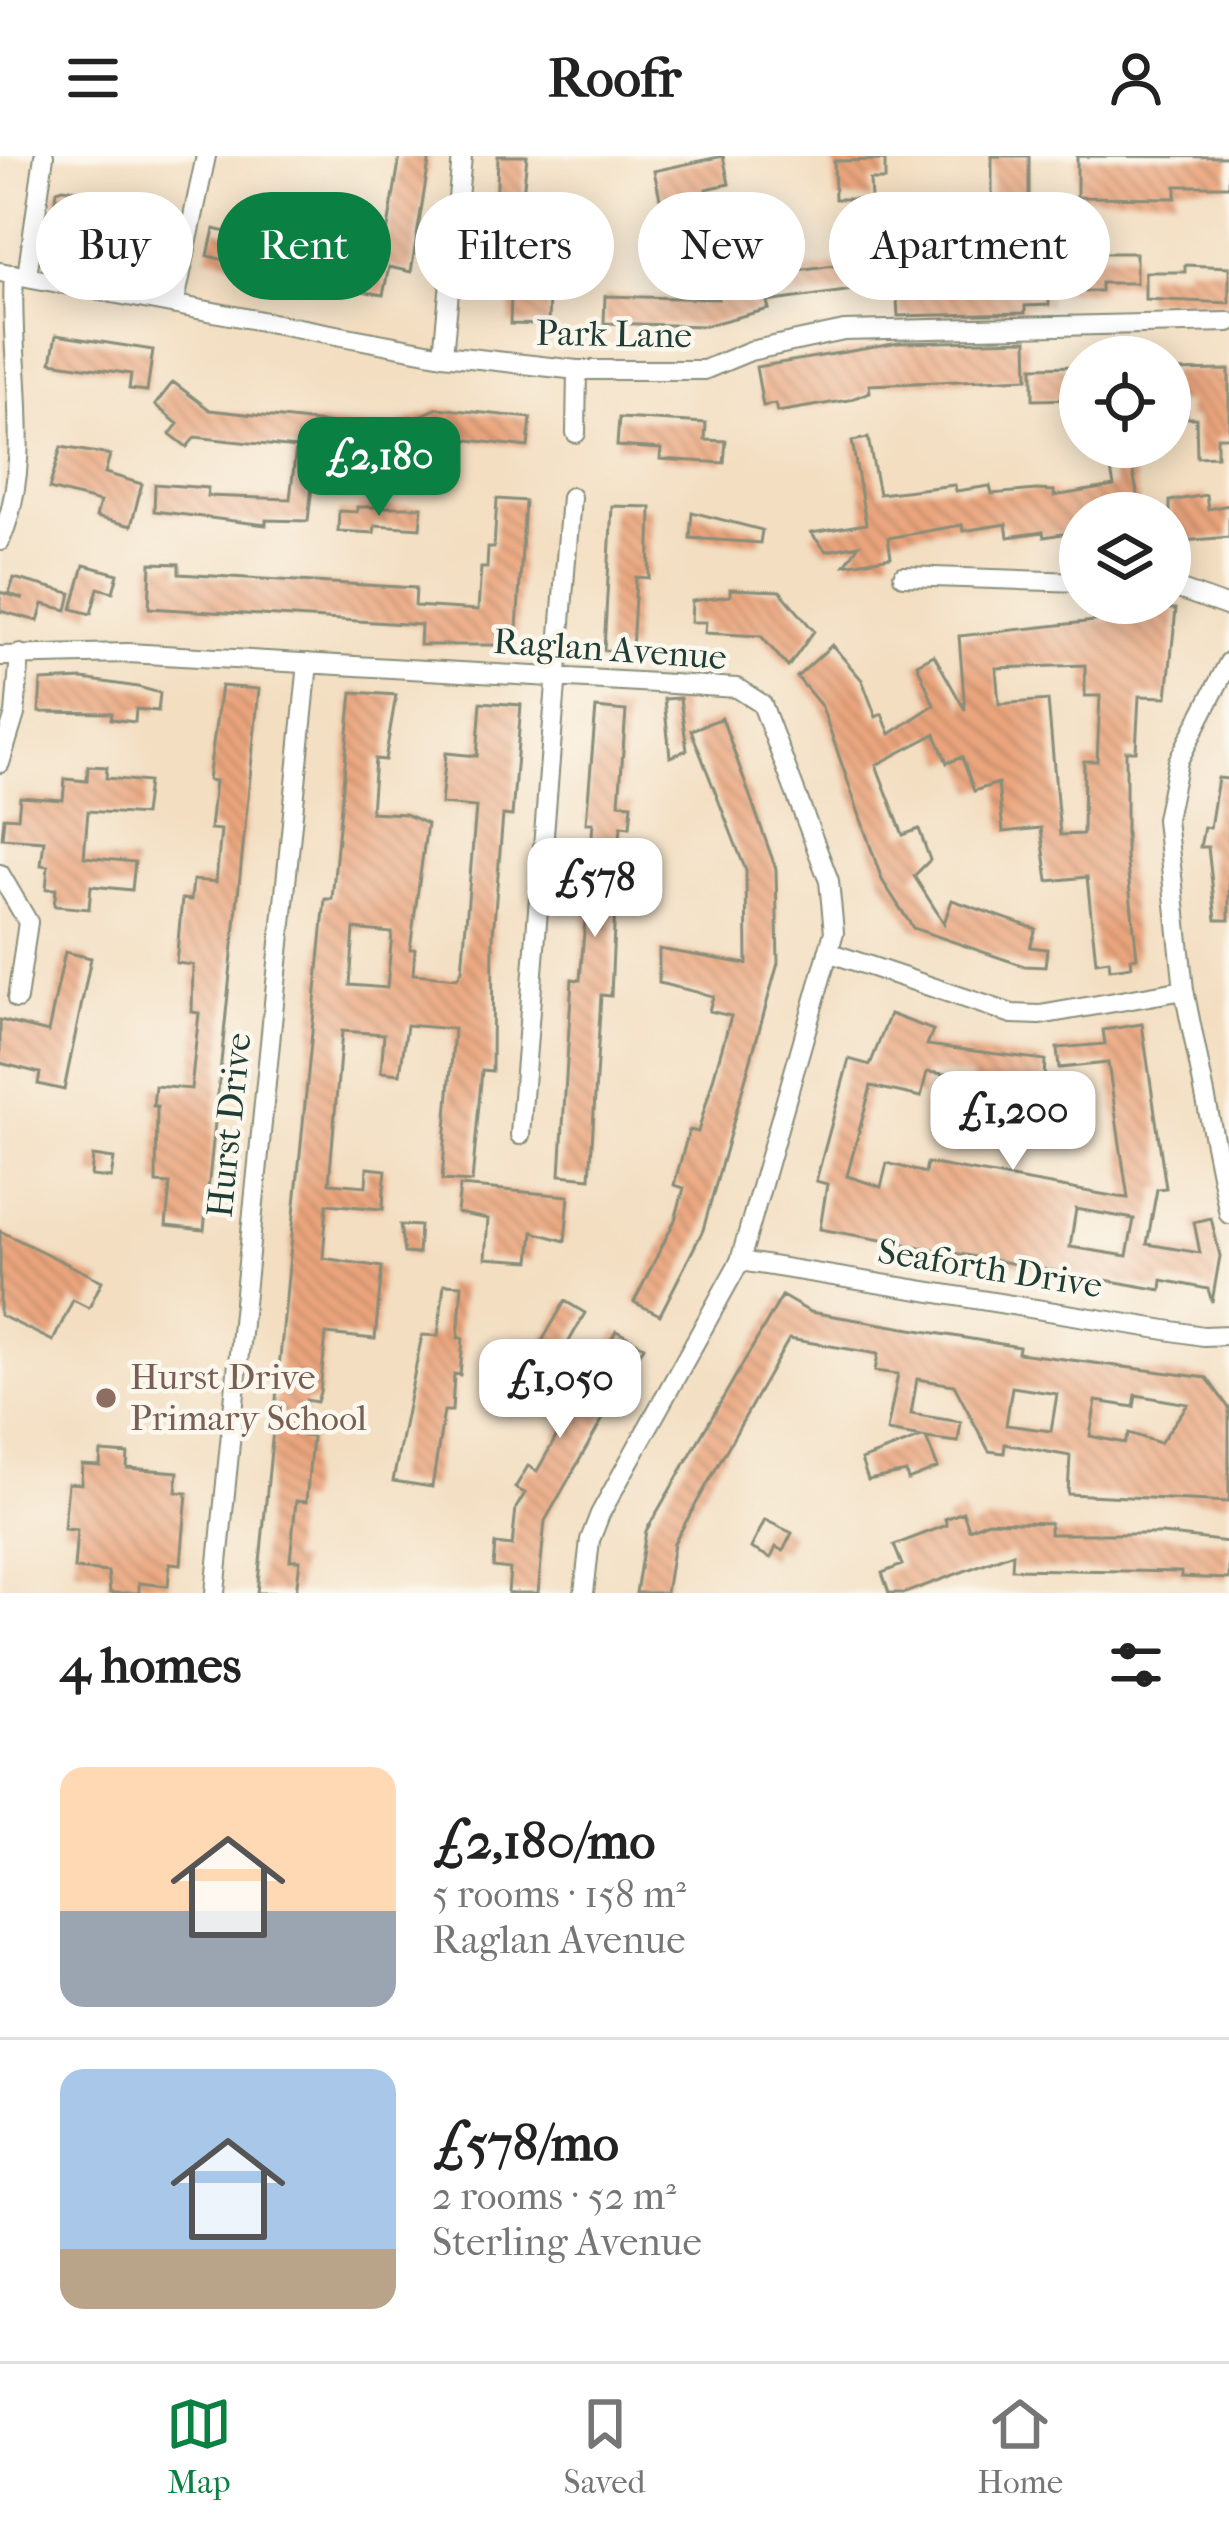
<!DOCTYPE html>
<html lang="en">
<head>
<meta charset="utf-8">
<style>
  body { margin:0; font-family:"IM FELL French Canon",serif; background:#f2f2f2; color:#222; height:100vh; display:flex; flex-direction:column; font-size:45px; white-space:nowrap }
  * { box-sizing:border-box; margin:0 }
  p { font-size:39px; color:#767676 }
  .icon { flex:none; width:66px; height:66px; fill:none; stroke:currentColor; stroke-width:2; stroke-linecap:round; stroke-linejoin:round }
  .map { position:relative; height:1437px; overflow:hidden }
  .sheet { display:flex; flex-direction:column; background:#fff; flex:1 }
  .sheet>* { flex:none }
  .top-card { position:absolute; left:36px; top:36px; width:1158px; height:108px; display:flex; gap:24px }
  .buttons { position:absolute; left:1059px; top:180px; display:grid; gap:24px }
  .buttons a { display:grid; place-items:center; width:132px; height:132px; border-radius:50%; background:#fff; box-shadow:0 6px 30px #0003; font-size:60px }
  .price { position:absolute; translate:-50% -102px; padding:0 27px; border-radius:24px; background:#fff; color:#222; font-size:39px; line-height:78px; filter:drop-shadow(0 3px 6px #0008) }
  .price::after { content:''; position:absolute; left:50%; top:72px; width:36px; height:27px; margin-left:-18px; background:inherit; clip-path:polygon(0 0,100% 0,50% 100%) }
  .price.selected { background:#0b8043; color:#fff }
  ul { padding:0; list-style:none }
  li { display:flex; align-items:center; gap:36px; height:300px; padding:0 60px }
  li+li { border-top:3px solid #e0e0e0 }
  li span { display:grid; place-items:center; flex:none; width:336px; height:240px; border-radius:24px; color:#555 }
  li>.icon { margin-inline-start:auto }
  span .icon { width:144px; height:144px; fill:#fffc; stroke-width:1 }
  li b { font-size:51px }
  h2 { display:flex; justify-content:space-between; align-items:center; height:144px; padding:0 60px; font-size:51px }
  .tag { padding:0 42px; border-radius:54px; background:#fff; box-shadow:0 6px 30px #0003; font-size:42px; line-height:108px }
  .tag.selected { background:#0b8043; color:#fff }
  header { display:flex; justify-content:space-between; align-items:center; height:156px; padding:0 60px; background:#fff; font-size:54px; font-weight:700 }
  .tab-bar { display:flex; justify-content:space-around; align-items:center; height:168px; border-top:3px solid #e0e0e0; background:#fff; font-size:33px; color:#767676 }
  .tab-bar a { display:grid; justify-items:center; gap:6px }
  .tab-bar .selected { color:#0b8043 }
  .map>svg:first-child { display:block }
  .building { fill:url(#building-back-hatch); fill-rule:evenodd }
  .lines { fill:none; stroke-linecap:round; stroke-linejoin:round }
  .street-casing { stroke:#898e7a; stroke-width:22 }
  .street { stroke:#fff; stroke-width:18 }
  .education-dot { fill:#8d6e63; stroke:#fbf7ec; stroke-width:4.5 }
  .labels { text-anchor:middle; dominant-baseline:central; stroke-width:9; stroke-linejoin:round; paint-order:stroke }
  .street-label { font-size:36px; fill:#1f3d34; stroke:#fbf7ec }
  .education-label { font-size:36px; fill:#785e54; stroke:#fbf7ec; text-anchor:start }
</style>
</head>
<body>
<header><svg class="icon" aria-label="menu" viewBox="0 0 24 24"><path d="M4 6h16M4 12h16M4 18h16"/></svg>Roofr<svg class="icon" aria-label="person" viewBox="0 0 24 24"><circle cx="12" cy="8" r="4"/><path d="M4 21q1-7 8-7t8 7"/></svg></header>
<div class="map">
<svg width="1229" height="1437" viewBox="0 0 1229 1437">
  <defs>
    <pattern id="building-back-hatch" width="6" height="6" patternUnits="userSpaceOnUse" patternTransform="scale(3)"><rect width="6" height="6" fill="#eba57d"/><path d="M-1 5l2 2M0 0l6 6M5-1l2 2" fill="none" stroke="#be8867"/></pattern>
  </defs>
  <rect width="100%" height="100%" fill="#fbf7ec"/>
  <filter id="ink" filterUnits="userSpaceOnUse"><feTurbulence type="fractalNoise" baseFrequency=".00833" numOctaves="2"/><feDisplacementMap in="SourceGraphic" scale="24" xChannelSelector="R" yChannelSelector="G"/><feConvolveMatrix kernelMatrix="1 2 1 2 8 2 1 2 1" color-interpolation-filters="sRGB"/></filter>
  <filter id="wash" filterUnits="userSpaceOnUse"><feTurbulence type="fractalNoise" baseFrequency=".004" numOctaves="4" result="noise"/><feDisplacementMap in="SourceGraphic" scale="48" xChannelSelector="R" yChannelSelector="G"/><feGaussianBlur stdDeviation="2.7" result="paint"/><feColorMatrix in="noise" values="0 0 0 0 0 0 0 0 0 0 0 0 0 0 0 0 0 1.4 0 .05"/><feComposite in="paint" operator="in"/></filter>
  <g filter="url(#wash)">
    <rect width="100%" height="100%" fill="#f3dec1"/>
    <g id="blocks">
      <!-- building -->
      <path class="building" d="M400,0H430L411,116L389,111L383,139L345,132L351,102L382,108Z
        M498,0H527L521,59L496,56Z
        M723,0L729,28L706,33L708,46L663,56L654,15Z
        M992,0H1029V65L992,67Z
        M1077,0L1229,1V30H1176V42L1077,41Z
        M885,4V24H870L871,43H835L834,5Z
        M63,32L133,41L132,50L163,54L161,66L167,67L164,97L52,83L57,34Z
        M1014,70H1037L1038,88H1092V97H1136V127H1101V135H1049V149L1025,150V157L898,160L896,126L929,124V109L974,106L975,126L1011,124L1016,117Z
        M214,73L304,95L297,122L208,100Z
        M489,101H518L517,137L549,138L548,169L510,168L511,140H487Z
        M863,105L867,132L767,146L769,153L704,170L604,167L605,140L718,143L716,138L783,120V116Z
        M1185,109L1229,111V147L1145,143V116H1185Z
        M56,179L153,194L147,235L129,233L131,218L51,206Z
        M1027,184L1028,222L869,229L870,236L849,244L777,256L775,248L763,250L756,211L899,187Z
        M1080,210V243L1033,244V211Z
        M1229,214V281H1217V300L1197,301L1196,262H1187V246L1170,247V215Z
        M173,226L210,254L388,274L438,252L531,262L528,291L445,281L395,304L316,295L308,365L266,364V369L154,355L155,328L208,332L207,340L290,343L296,292L195,281L187,291L170,278L178,268L155,249Z
        M619,262L706,267L705,284L726,285L724,307L660,303L661,293L617,290Z
        M868,282L879,338L955,329L956,335L990,330L992,338L1036,334L1054,335V340L1114,330L1109,304L1131,306L1141,357H1080V375L1044,381L1043,376L1008,381L1006,368L963,375L962,369L944,372L888,382L891,401L845,409L859,389L826,395L811,377L866,368L852,285Z
        M61,291L110,299L105,317L142,328L131,370L96,361L100,346L49,333Z
        M1206,339L1208,353L1229,349V381L1170,386V345Z
        M497,343L525,345L516,489H420L421,469L149,452L151,407L179,408V418L416,432L415,450L478,454L481,412H487L488,392H494Z
        M612,350L651,351L649,422L636,421L632,496L604,494Z
        M357,351H422L420,372L375,369L374,377L338,375L339,355L357,356Z
        M692,356L762,374L760,387L690,382Z
        M84,409L118,418L113,436L98,432L91,458L72,453Z
        M14,422L71,437L67,454L43,448L38,465L0,455V436L24,443L9,438Z
        M730,433L780,435L814,475L788,511L761,480L705,477L706,466H691L692,445L730,440Z
        M1131,452L1176,453L1167,541L1139,540L1136,595H1126V700L1137,801L1131,802L1132,810L1110,813L1109,804L1096,806L1087,721L1048,725L1041,672L1003,676L998,627L974,635L962,601L947,607L935,578L876,609L903,679L919,673L930,704L914,720L944,767L952,744L1036,773L1030,791L1047,793L1045,811L1024,810L913,772L882,724L822,551L797,521L832,489L862,524L876,561L882,558L890,578L934,549L917,508L934,499L965,554L959,480L1131,461ZM1085,509V540H1100L1097,605H1084L1083,678L1060,679L1048,544L999,548L996,512Z
        M41,525L83,523L138,531L160,537L158,555L136,553L135,566L111,563L112,557L39,556Z
        M221,530L259,533L204,1074L166,1070L170,1028L156,1027L157,950H153L155,930L191,933L199,857L192,856L193,809L176,807L182,743L191,744L193,724L216,726L221,674L210,673L215,625L208,624Z
        M352,536L396,539L385,604L375,603L371,656L405,658L427,668L410,793H415L413,818L457,822L462,814L476,651L441,648L446,597L477,600L481,546L521,549L512,660L503,659L493,779L492,915L482,914L472,1026L442,1024L454,873L407,869L400,918L381,916L384,878L342,875L329,1027L366,1030L367,1012L386,1014L384,1032L383,1053L327,1048L323,1102L382,1111L375,1183L326,1178L320,1236L317,1246L306,1244L302,1280L312,1281L306,1346L296,1345L290,1404H300L296,1437H257L325,743H332ZM354,773L392,777L387,832L350,829Z
        M680,542L687,594L670,601L664,543Z
        M596,552L626,555L619,647L632,648L630,671L621,670L617,719L627,720L625,749L615,748L611,840L601,839L590,1022L560,1019L572,823L580,824L593,667H586Z
        M722,562L776,713L778,807L703,1074L660,1159L634,1146L675,1064L684,1032L674,1029L689,974L698,976L731,860L709,855L713,840L659,827V793L747,808L746,715L691,574Z
        M88,610L107,611L106,622L148,626L144,659L88,655L84,701L135,706L132,734L91,730L89,753L54,750L56,733H46L48,710L41,709L44,685L2,682L4,661L18,662L20,641L63,644L65,623L87,625Z
        M1218,622L1229,623V764H1216L1208,691H1200L1204,671L1210,672Z
        M65,796L91,802L64,934L38,928L40,917L0,907V864L48,876Z
        M890,858L933,874L927,889L1045,904L1043,941L970,931L971,921L927,916L921,941L871,930L847,1020L881,1031L887,1007L925,1017L927,1007L1118,1041L1128,1042L1108,907L1059,912L1057,892L1105,888L1103,874L1142,868L1166,1032L1157,1033L1147,1088L1200,1097L1194,1066L1211,1062L1220,1100L1212,1146L1208,1133L1162,1124L1161,1134L820,1073L827,1028L816,1025L849,903L870,909ZM1076,1053L1134,1063L1127,1100L1070,1091Z
        M93,1000L114,1003L111,1022L91,1020Z
        M460,1030L569,1040L565,1085L533,1076L530,1105L485,1102L488,1063L457,1057Z
        M400,1069L420,1070L418,1098L404,1097Z
        M0,1075L102,1125L89,1152L73,1144L53,1185L0,1159Z
        M444,1128L462,1129L458,1182H463L460,1219L454,1218L452,1255H444L432,1331L393,1325L422,1179L438,1180Z
        M782,1140L810,1156L1019,1191L1018,1197L1207,1222L1229,1252V1346L1068,1338L1070,1300L1005,1288L1004,1297L989,1295L954,1229L917,1223L911,1258L961,1266L958,1286L926,1282L938,1312L908,1324L906,1316L868,1324L861,1304L922,1281L887,1275L898,1218L875,1215L878,1198L789,1183L674,1387L666,1437H636L646,1375ZM1012,1231L1057,1238L1051,1275L1006,1269ZM1136,1239L1188,1248L1160,1287L1129,1277L1125,1287L1090,1280L1096,1245L1134,1251Z
        M565,1145L585,1157L550,1219L582,1236L616,1175L644,1190L545,1365L538,1437H508L510,1413L493,1411L495,1388L512,1390L516,1352L525,1337L515,1332L528,1310L537,1315L572,1253L520,1224Z
        M101,1296L128,1298L127,1312L178,1316L176,1336L187,1337L181,1408L170,1407L168,1430L139,1427V1437H110L108,1416L74,1413L77,1374L64,1373L68,1327L81,1328L82,1309L100,1310Z
        M963,1356L969,1373L988,1365L1050,1367V1378H1162L1229,1386V1423L1181,1421V1416L1012,1413L1013,1397L905,1437H889L882,1417L902,1409L894,1389L947,1369L945,1363Z
        M765,1364L792,1377L783,1395L776,1391L771,1402L751,1392Z"/>
    </g>
  </g>
  <g filter="url(#ink)">
    <use href="#blocks" fill-opacity="0" stroke="#898e7a" stroke-width="3"/>
    <g class="lines">
      <!-- street casing -->
      <g class="street-casing">
        <path id="street" d="M0,116L443,199L577,214H704L750,195L844,175L1229,166
          M27,120L44,0
          M175,145L206,0
          M443,199L462,0
          M576,277L577,214
          M0,385C36,304 8,204 14,118
          M903,420L1080,426
          M1170,430L1229,451
          M0,500L128,497L656,527L737,532L762,548L829,725L834,776L740,1105L600,1358L590,1384L584,1437
          M1229,506L1178,605L1166,663L1184,834L1229,1058
          M0,607L15,558L20,498
          M0,718L28,766L17,843
          M828,796L1012,858L1040,859L1184,834
          M520,979L571,341
          M740,1105L1203,1180L1229,1179
          M215,1437L308,507"/>
      </g>
      <!-- street -->
      <use href="#street" class="street"/>
    </g>
  </g>
  <!-- markers -->
  <circle class="education-dot" cx="106" cy="1242" r="12"/>
  <g class="labels">
    <!-- street labels -->
    <g class="street-label">
      <text transform="translate(614 178) rotate(1)">Park Lane</text>
      <text transform="translate(610 493) rotate(4)">Raglan Avenue</text>
      <text transform="translate(229 969) rotate(-84)">Hurst Drive</text>
      <text transform="translate(990 1112) rotate(9)">Seaforth Drive</text>
    </g>
    <!-- education labels -->
    <g class="education-label">
      <text x="130" y="1221">Hurst Drive<tspan x="130" dy="41">Primary School</tspan></text>
    </g>
  </g>
</svg>
<div class="buttons">
<a><svg class="icon" aria-label="locate" viewBox="0 0 24 24"><circle cx="12" cy="12" r="6"/><path d="M12 2v4M12 18v4M2 12h4M18 12h4"/></svg></a>
<a><svg class="icon" aria-label="layers" viewBox="0 0 24 24"><path d="M12 4l9 5-9 5-9-5zM3 14l9 5 9-5"/></svg></a>
</div>
<b class="price selected" style="left:379px;top:363px">£2,180</b>
<b class="price" style="left:595px;top:784px">£578</b>
<b class="price" style="left:1013px;top:1017px">£1,200</b>
<b class="price" style="left:560px;top:1285px">£1,050</b>
<div class="top-card">
<a class="tag">Buy</a>
<a class="tag selected">Rent</a>
<a class="tag">Filters</a>
<a class="tag">New</a>
<a class="tag">Apartment</a>
</div>
</div>
<section class="sheet">
<h2>4 homes<svg class="icon" aria-label="filters" viewBox="0 0 24 24"><path d="M4 7h16M4 17h16"/><circle cx="9" cy="7" r="2"/><circle cx="15" cy="17" r="2"/></svg></h2>
<ul>
<li><span style="background:linear-gradient(#ffd9b3 60%,#9aa5b1 0)"><svg class="icon" aria-label="home" viewBox="0 0 24 24"><path d="M3 11l9-7 9 7M6 9v11h12V9"/></svg></span><div><b>£2,180/mo</b><p>5 rooms · 158 m²</p><p>Raglan Avenue</p></div></li>
<li><span style="background:linear-gradient(#a9c7e8 75%,#b9a48a 0)"><svg class="icon" aria-label="home" viewBox="0 0 24 24"><path d="M3 11l9-7 9 7M6 9v11h12V9"/></svg></span><div><b>£578/mo</b><p>2 rooms · 52 m²</p><p>Sterling Avenue</p></div></li>
</ul>
</section>
<nav class="tab-bar">
<a class="selected"><svg class="icon" aria-label="map" viewBox="0 0 24 24"><path d="M3 6l6-2 6 2 6-2v14l-6 2-6-2-6 2zM9 4v14M15 6v14"/></svg>Map</a>
<a><svg class="icon" aria-label="saved" viewBox="0 0 24 24"><path d="M7 4h10v16l-5-4-5 4z"/></svg>Saved</a>
<a><svg class="icon" aria-label="home" viewBox="0 0 24 24"><path d="M3 11l9-7 9 7M6 9v11h12V9"/></svg>Home</a>
</nav>
</body>
</html>
